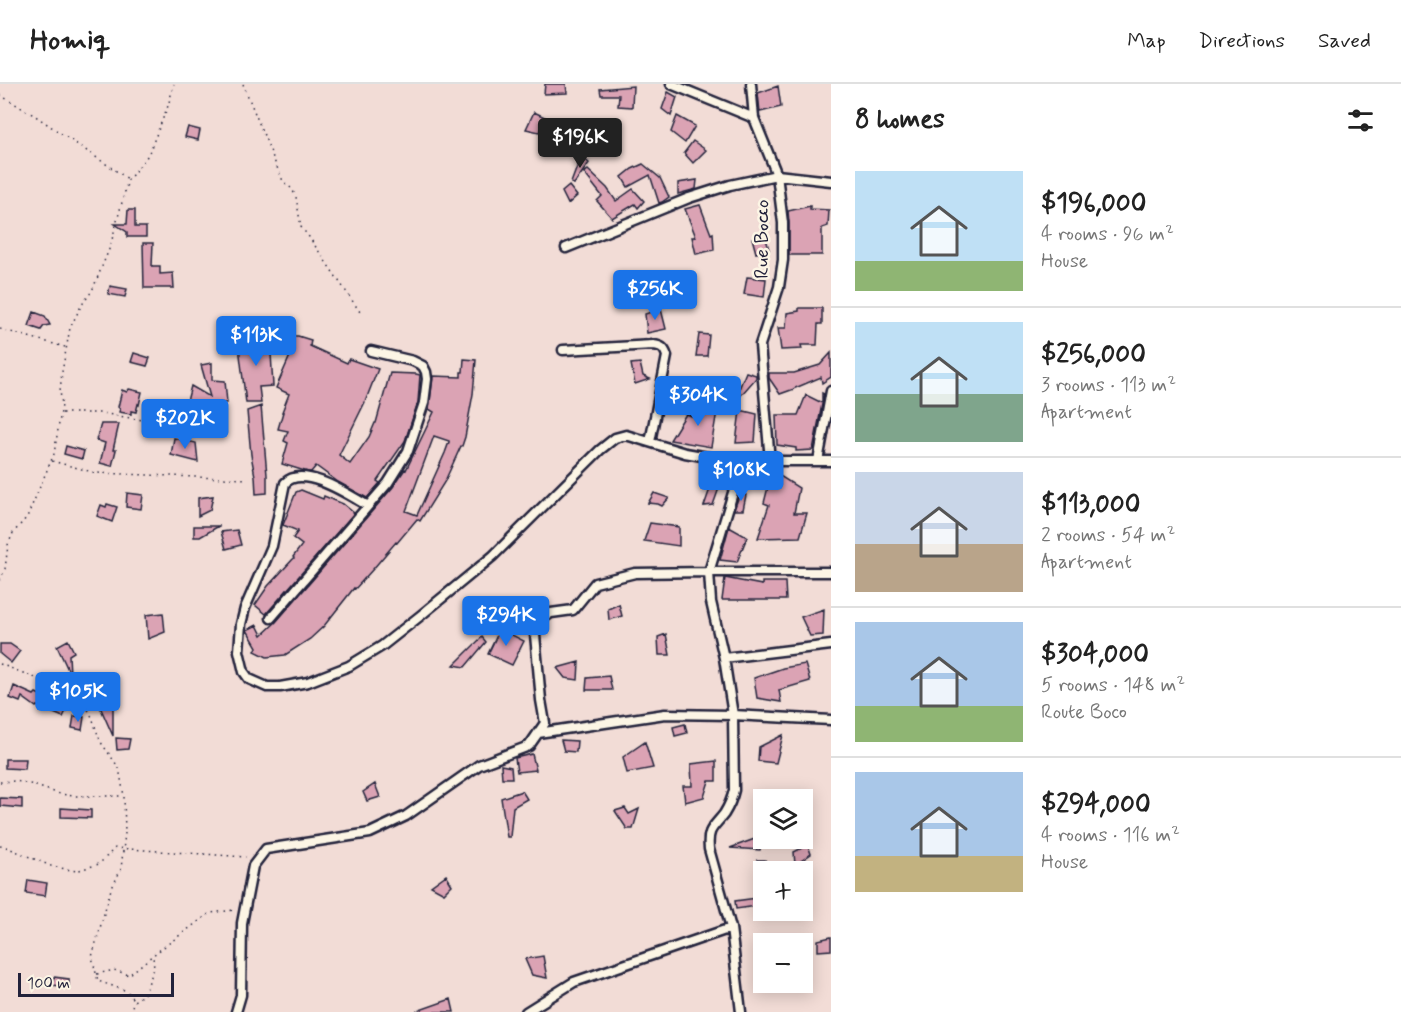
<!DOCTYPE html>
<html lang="en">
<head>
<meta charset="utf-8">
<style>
  body { margin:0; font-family:Mynerve,sans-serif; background:#f2f2f2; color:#222; height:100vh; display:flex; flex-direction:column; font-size:22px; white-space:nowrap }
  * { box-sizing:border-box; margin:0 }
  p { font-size:20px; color:#767676 }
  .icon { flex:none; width:33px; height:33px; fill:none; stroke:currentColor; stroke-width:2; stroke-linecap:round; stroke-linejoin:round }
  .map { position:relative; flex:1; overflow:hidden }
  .drawer { display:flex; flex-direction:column; background:#fff; width:570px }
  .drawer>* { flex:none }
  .tools { position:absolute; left:753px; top:705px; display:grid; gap:12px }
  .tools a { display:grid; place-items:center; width:60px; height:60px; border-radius:0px; background:#fff; box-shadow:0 3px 15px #0003; font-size:30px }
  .scale { position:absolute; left:18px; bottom:15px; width:156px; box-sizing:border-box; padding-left:6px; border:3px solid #22223b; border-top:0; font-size:16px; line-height:21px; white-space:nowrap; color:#22223b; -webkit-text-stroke:4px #fcf5e5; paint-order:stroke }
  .price { position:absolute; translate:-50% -51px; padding:0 14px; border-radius:6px; background:#1a73e8; color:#fff; font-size:20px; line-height:39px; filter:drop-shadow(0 2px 3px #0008) }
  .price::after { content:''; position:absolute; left:50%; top:36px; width:18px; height:14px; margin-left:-9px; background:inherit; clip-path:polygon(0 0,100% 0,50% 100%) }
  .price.selected { background:#222; color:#fff }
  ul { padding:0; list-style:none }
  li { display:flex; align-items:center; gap:18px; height:150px; padding:0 24px }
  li+li { border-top:2px solid #e0e0e0 }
  li span { display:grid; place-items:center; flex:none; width:168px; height:120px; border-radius:0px; color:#555 }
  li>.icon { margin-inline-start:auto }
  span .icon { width:72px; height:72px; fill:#fffc; stroke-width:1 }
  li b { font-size:26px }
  h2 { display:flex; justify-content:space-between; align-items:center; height:72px; padding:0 24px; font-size:26px }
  header { display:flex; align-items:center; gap:36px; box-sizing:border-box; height:84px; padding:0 30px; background:#fff; border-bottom:2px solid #e0e0e0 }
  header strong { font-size:28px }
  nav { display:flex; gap:33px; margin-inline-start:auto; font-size:21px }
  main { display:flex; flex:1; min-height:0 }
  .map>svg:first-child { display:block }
  .building { fill:#dba3b4; stroke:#22223b; stroke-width:1.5; fill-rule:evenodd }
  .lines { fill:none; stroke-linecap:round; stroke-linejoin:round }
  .street-casing { stroke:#22223b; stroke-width:13 }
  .path { stroke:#22223b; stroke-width:1.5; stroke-dasharray:1.5 4.5; stroke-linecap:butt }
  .street { stroke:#fcf5e5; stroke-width:8 }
  .labels { text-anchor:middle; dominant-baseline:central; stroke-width:5; stroke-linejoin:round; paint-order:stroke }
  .street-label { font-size:20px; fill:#22223b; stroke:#fcf5e5 }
</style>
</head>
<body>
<header>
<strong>Homiq</strong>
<nav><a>Map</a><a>Directions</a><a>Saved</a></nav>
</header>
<main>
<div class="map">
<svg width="831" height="928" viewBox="0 0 831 928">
  <rect width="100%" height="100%" fill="#f2dcd6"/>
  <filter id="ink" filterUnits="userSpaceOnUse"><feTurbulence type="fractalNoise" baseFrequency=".0167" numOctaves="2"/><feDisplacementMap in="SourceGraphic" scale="12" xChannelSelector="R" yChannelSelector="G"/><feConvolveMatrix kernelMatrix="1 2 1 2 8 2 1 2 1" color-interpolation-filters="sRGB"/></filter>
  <g filter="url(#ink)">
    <!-- building -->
    <path class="building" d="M545,0H566L567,9L544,10Z
      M633,2L632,23L618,22L619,11H601L600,5Z
      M778,2L781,23L760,28L758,9Z
      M668,8L677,13L671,32L662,25Z
      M534,28L549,35L539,48L526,45Z
      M677,32L695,42L685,59L671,48Z
      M188,43L200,46L198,56L185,53Z
      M693,57L706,66L693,79L684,69Z
      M581,72L589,79L574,100L571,99Z
      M643,80L660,94L669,113L662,118L659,119L650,91L628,103L622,93L632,85Z
      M588,86L607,104L616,117L633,105L644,117L638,124L635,120L612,134L597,117L602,112L584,89Z
      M697,96L696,105L678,110V99Z
      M569,102L577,112L568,120L562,108Z
      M700,121L711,150L713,149L714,166L696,170L692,153H696L685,125Z
      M810,122V125L829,126L828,142L822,144V171H789V139L788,127Z
      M128,126H135V143H146V153H127V148L115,140H127Z
      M765,150L769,166L756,169L752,154Z
      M143,159H153L152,182H160V190L173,189L174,204H144Z
      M747,193L766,195L764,213L744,210Z
      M110,202L127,205L125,213L108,210Z
      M799,224H822V240H818L817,261H801L802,265L781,266L778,244H786L787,229L799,227Z
      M661,225L666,245L647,249L645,230Z
      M34,228L45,232L50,241L44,242L41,246L29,242Z
      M699,250L709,251L707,272H696Z
      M289,252H298L311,256L310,262L347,279L349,275L378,285L365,318L339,371L350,380L369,353L375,339H376L390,289L416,290L420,291L418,318L405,357L377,397L380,399L367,414L338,398L316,382L311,388H308L282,380L288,359L284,357L288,347L278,345L283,328H282L289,310L276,304L293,265H288Z
      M270,253L273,302L259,303L261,319H246L238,255Z
      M134,269L150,274L147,282L131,278Z
      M831,269V293L822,299L821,293L793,305H794L780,310L769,294V289H794L820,281Z
      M464,275L476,276L473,310L465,353L462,362H461L445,397L420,437L417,435L397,459L396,458L373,485L355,505L354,504L324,542L310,555L285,571L267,573L255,567L257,563L247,546L257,541L262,551L276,538L393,403L405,385L406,386L434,328L429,325L433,292L461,293V288H463ZM434,352L449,357V358L445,369L417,431L406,427Z
      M212,279V296L225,297L227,319H201L200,326L186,321L191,302L210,313L201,281Z
      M640,279L643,292L650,295L635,300L631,280Z
      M746,288L756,291V294L735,318L734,317Z
      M129,305L142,308L139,321L138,320L136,328L131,327V330L119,328L120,325L118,323L122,306L127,308Z
      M822,309L824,310L813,366L796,367V364L777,361L776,331H798L806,311L822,319Z
      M701,317L718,321L711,363L670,356L686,330L697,334Z
      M261,322L267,391V409L256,410L255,392L251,371L247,327Z
      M740,326L757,330L755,358L736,359Z
      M101,340H119L113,366H116L112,382L100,379L105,359L96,356Z
      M174,354L196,359L198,378L171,371Z
      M66,362L84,367L82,375L64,370Z
      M772,387L799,404L794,429H807L800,453L758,454L769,421L764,419Z
      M711,402L719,404L713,421L704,422Z
      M301,406L323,415L324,412L343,420L354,429L266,530L255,521L268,502L294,474L293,473L302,461L293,454L298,447L283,441L296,408Z
      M127,409L143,411L141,425L126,423Z
      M654,409L669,414L662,422L658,420L648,419Z
      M740,409L746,411L743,426H734Z
      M213,412L210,426L198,432V414Z
      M107,420L117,423L112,438L97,432L101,421L106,423Z
      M650,439L679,443V462L644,457Z
      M194,442H219L200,453H194Z
      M729,443L747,453L737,478L720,476Z
      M237,446L241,461L226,465L221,448Z
      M725,494L762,501V498H785L786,516H722Z
      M619,520L622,532L609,536L608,525Z
      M824,525L823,551L810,552L801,533Z
      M163,529L165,548L148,555L146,531Z
      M500,545L524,557L512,581L488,570Z
      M666,550L670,571H659L658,553Z
      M482,553L486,558L465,583L454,581Z
      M68,556L74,568L69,571L70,590L57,562Z
      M0,560H10L20,567L11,579L0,570Z
      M579,578L578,596L565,594L557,584Z
      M805,580L810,597L779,606L781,618L757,614L754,594L783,584Z
      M609,592L612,606H586L587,594Z
      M14,602L34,611L36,609L68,623L63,633L37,622L36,623L22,613L20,618L10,614Z
      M110,605L108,618L113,616V652L98,618L97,606Z
      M74,632L84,633L82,646L72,644Z
      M685,640L687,649L675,652L673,643Z
      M783,651L776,679L758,677L759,663Z
      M116,654L130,655L128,665L117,666Z
      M561,656L577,657L576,668L564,667Z
      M645,658L653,684L627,689L623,673Z
      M532,670L536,686L517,688L515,674Z
      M5,675H26L25,685L5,684Z
      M716,677V697H709L704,713L685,718L683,702H692L691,680Z
      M501,681L511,683L512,694H502Z
      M375,700L380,713L367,717L363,708Z
      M522,707L527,715L513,723L510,753H507L501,714Z
      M0,714L22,715V724L0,722Z
      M61,724L91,726V734L61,733Z
      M625,724L629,730L639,725L633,745H627L615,727Z
      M763,752L760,766L730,764Z
      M808,761L811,770L795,781L794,768Z
      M757,776H765L771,788H759Z
      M446,791L452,801L444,809L431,802Z
      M28,796L47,799L45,812L26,809Z
      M764,813V821L736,825L735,817Z
      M831,853V866L818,867V856Z
      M543,872L547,894L532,891L525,875Z
      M54,893L69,895V903L52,901Z
      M451,915L454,928H417V927Z"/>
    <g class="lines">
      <!-- street casing -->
      <g class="street-casing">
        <path id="street" d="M671,0L754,34L777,91L783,139V176L779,203L760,261L770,377
          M751,0L754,34
          M566,164L689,114L730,101L777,91L831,97
          M563,266L653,261C661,262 664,263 667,272L650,358
          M818,377L831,307
          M368,422C349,411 303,380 285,399L272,462L245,524L241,540L239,567L244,588L249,595L267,603H280L308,598L349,582L382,562L420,532L493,472L600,366L615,354L626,351L685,369L742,379L770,377H831
          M271,534L388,399L408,367L424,319L427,295L426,288L423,282L413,277L371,267
          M724,574L831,561
          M538,649L665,630L733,631L831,636
          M236,928L241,911L242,839L253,782L266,765L370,749L406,732L479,681L529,662L545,639L541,616L534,540L551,529L573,526L595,499L635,489L709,488H831
          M526,928L574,898L731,844
          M741,928L731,844L709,765C707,745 713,744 724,730C729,722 732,715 734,706L733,631L724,574L711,518L709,488L742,379"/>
      </g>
      <!-- path -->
      <path class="path" d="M243,0L276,81L283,97L292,105L296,113L301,143L309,153L360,228
        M0,11L37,33L128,95
        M0,245L65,263
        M62,329H101L218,349
        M52,377L96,389L247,395
        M0,496L5,485L8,461L13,449L27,433L54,370L62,321L60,307L62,288L70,244L81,222L92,207L110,163L128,96L148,71L168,22L174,0
        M0,580L77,610L84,618L92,633L100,657L119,684L124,712L125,749L121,785L110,808L92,873L98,897L127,907L134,917
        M0,698L15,697L30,700L60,710L73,712H123
        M0,762L6,763L51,782L76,787L99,780L115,764L246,773
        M97,890L114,886L129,891L153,871L210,829L234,826
        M130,928L134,917L144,910L154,885L153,872"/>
      <!-- street -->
      <use href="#street" class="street"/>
    </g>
  </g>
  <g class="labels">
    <!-- street labels -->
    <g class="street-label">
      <text transform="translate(762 155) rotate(-90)">Rue Bocco</text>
    </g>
  </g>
</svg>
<div class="tools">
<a><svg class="icon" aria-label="layers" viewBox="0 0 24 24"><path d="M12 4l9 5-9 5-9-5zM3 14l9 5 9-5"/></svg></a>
<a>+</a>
<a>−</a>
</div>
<div class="scale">100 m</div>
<b class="price selected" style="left:580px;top:85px">$196K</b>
<b class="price" style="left:655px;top:237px">$256K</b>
<b class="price" style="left:256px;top:283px">$113K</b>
<b class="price" style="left:698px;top:343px">$304K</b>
<b class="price" style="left:185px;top:366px">$202K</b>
<b class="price" style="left:741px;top:418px">$108K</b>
<b class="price" style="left:506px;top:563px">$294K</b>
<b class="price" style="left:78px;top:639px">$105K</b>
</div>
<section class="drawer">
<h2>8 homes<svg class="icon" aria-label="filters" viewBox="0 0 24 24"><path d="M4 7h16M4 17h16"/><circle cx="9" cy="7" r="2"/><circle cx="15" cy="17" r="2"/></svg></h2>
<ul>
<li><span style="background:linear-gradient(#bfe0f5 75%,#8fb573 0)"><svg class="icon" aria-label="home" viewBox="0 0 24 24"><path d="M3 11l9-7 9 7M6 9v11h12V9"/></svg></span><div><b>$196,000</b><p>4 rooms · 96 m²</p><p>House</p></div></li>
<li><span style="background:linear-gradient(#bfe0f5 60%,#7fa58c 0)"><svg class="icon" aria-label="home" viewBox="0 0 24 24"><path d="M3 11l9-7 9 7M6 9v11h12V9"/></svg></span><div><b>$256,000</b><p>3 rooms · 113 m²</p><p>Apartment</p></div></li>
<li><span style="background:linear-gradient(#c9d6e8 60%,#b9a48a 0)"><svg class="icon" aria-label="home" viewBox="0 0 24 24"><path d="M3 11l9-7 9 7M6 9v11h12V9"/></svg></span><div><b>$113,000</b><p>2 rooms · 54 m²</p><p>Apartment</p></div></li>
<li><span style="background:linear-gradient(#a9c7e8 70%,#8fb573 0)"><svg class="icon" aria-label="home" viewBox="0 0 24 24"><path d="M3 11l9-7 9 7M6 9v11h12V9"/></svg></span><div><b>$304,000</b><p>5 rooms · 148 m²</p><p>Route Boco</p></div></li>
<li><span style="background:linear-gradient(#a9c7e8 70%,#c2b280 0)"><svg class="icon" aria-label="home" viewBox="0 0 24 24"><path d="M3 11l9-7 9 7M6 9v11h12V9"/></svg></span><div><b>$294,000</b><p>4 rooms · 116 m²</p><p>House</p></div></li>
</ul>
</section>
</main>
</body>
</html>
